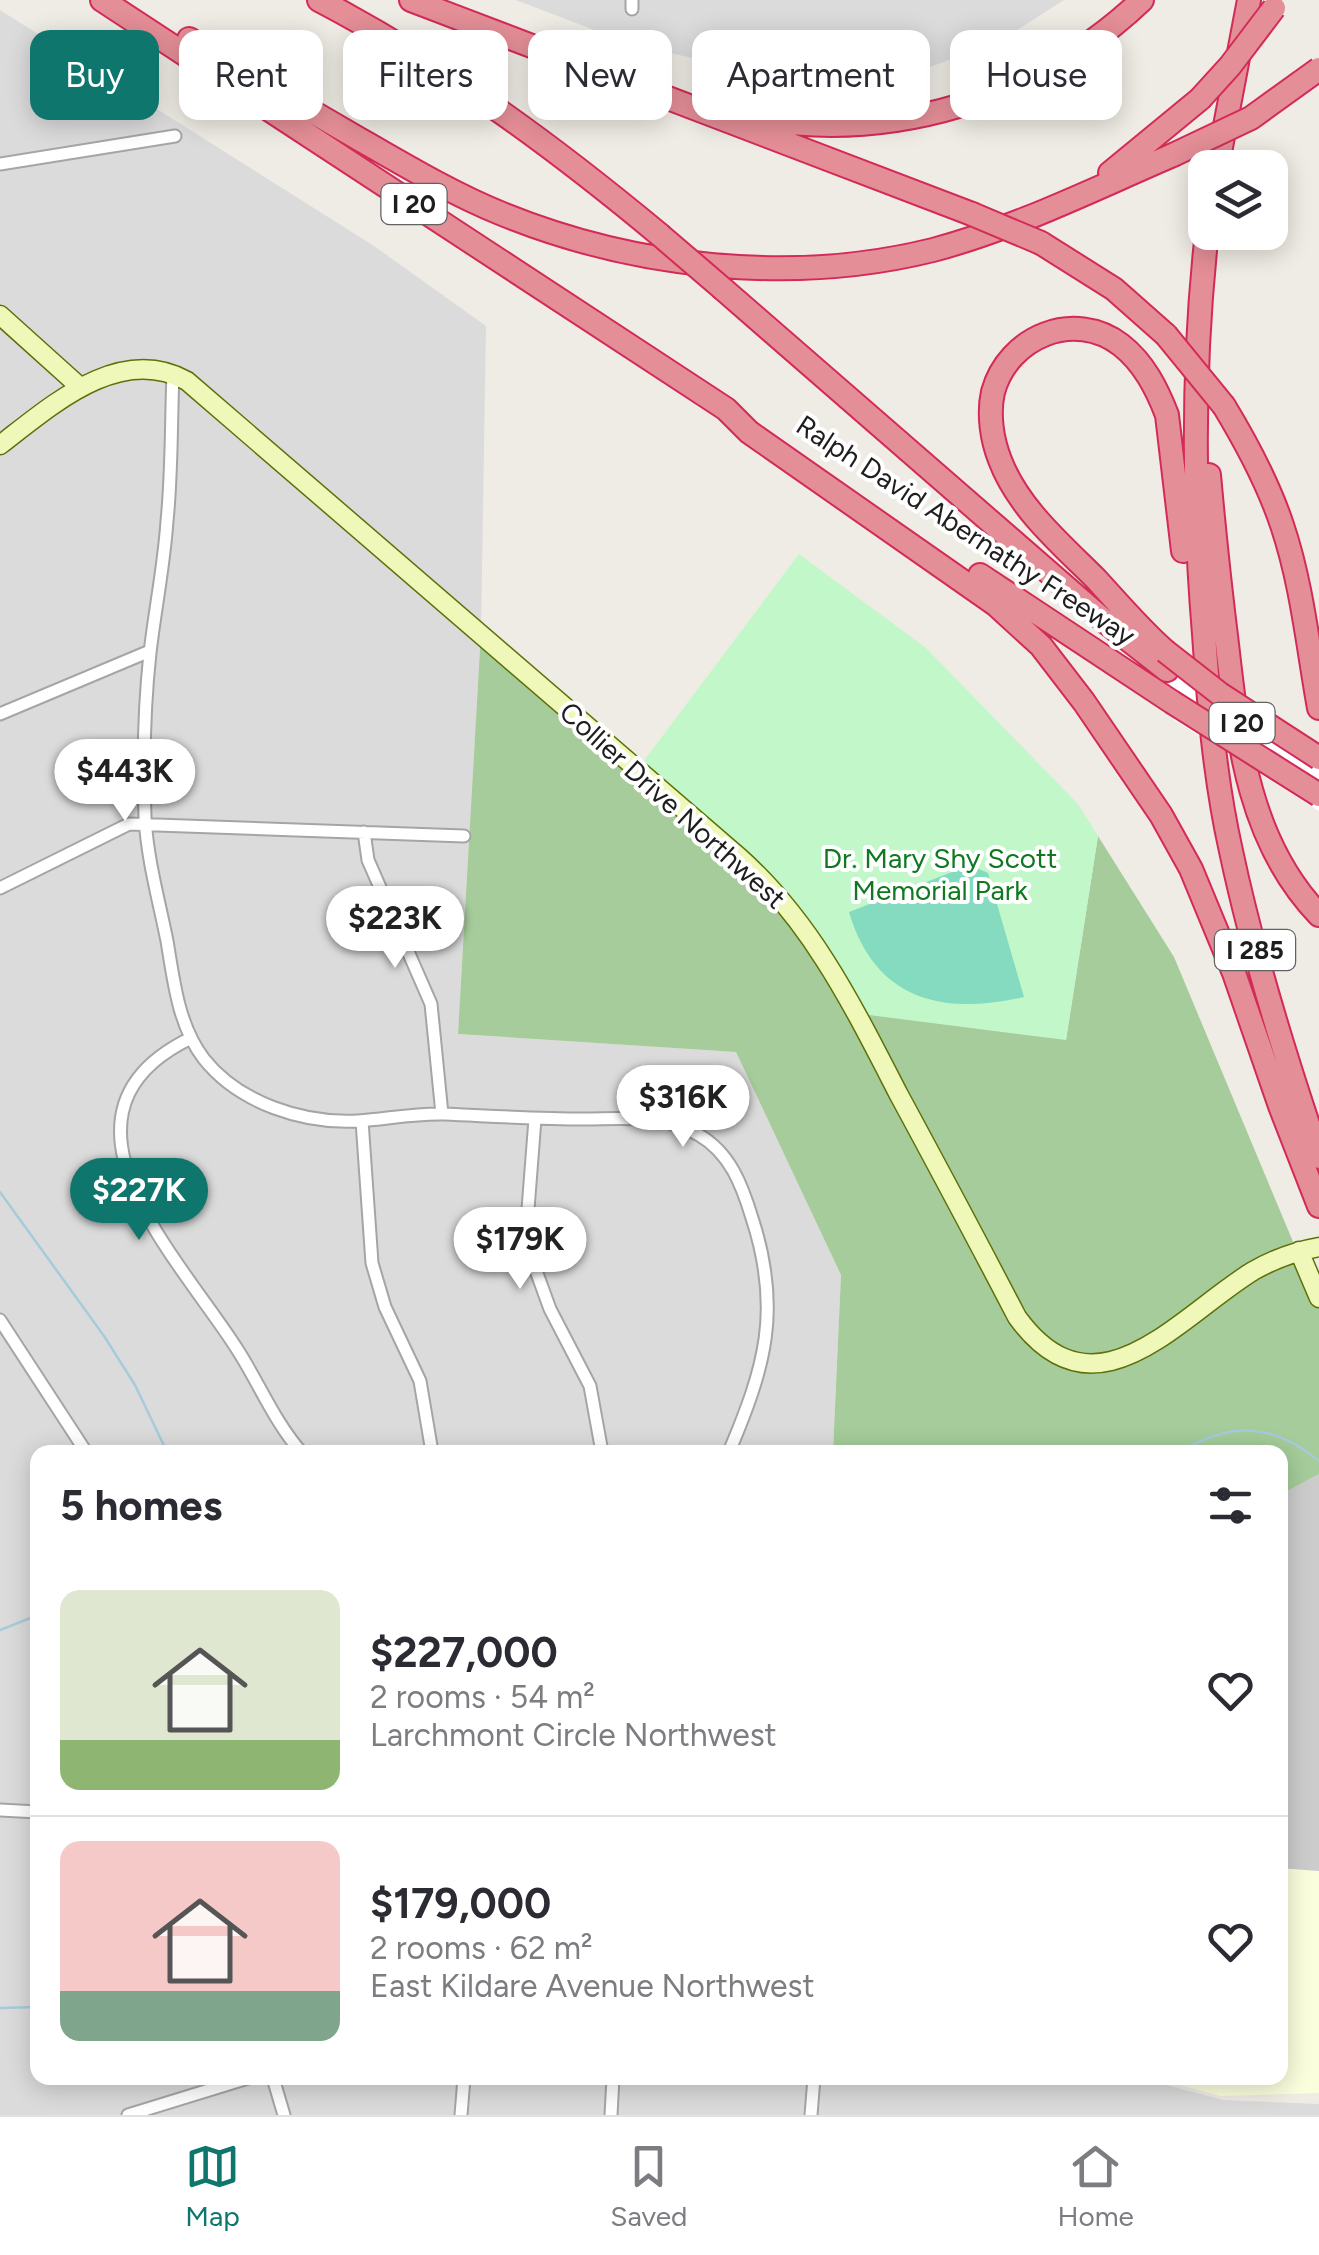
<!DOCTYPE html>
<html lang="en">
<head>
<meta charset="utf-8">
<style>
  body { margin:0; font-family:Figtree,sans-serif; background:#f7f7f7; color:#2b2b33; height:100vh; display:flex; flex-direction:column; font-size:38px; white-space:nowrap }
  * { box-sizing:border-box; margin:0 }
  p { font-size:32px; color:#7c7c81 }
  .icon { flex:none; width:55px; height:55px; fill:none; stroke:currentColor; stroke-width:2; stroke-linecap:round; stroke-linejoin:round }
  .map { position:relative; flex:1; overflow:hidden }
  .side { position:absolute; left:30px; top:1445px; width:1258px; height:640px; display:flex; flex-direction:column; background:#fff; border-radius:20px; box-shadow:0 5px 25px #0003 }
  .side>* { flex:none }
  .hud { position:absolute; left:30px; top:30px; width:1260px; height:90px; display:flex; gap:20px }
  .buttons { position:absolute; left:1188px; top:150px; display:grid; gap:20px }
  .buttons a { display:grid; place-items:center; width:100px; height:100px; border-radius:20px; background:#fff; box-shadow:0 5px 25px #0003; font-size:50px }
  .price { position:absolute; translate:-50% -85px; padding:0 22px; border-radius:35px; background:#fff; color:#222; font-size:32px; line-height:65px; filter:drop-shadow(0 2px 5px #0008) }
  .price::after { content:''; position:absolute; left:50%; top:60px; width:30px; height:22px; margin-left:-15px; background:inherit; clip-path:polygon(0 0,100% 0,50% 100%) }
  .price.active { background:#0f766e; color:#fff }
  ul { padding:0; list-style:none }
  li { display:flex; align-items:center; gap:30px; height:250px; padding:0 30px }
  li+li { border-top:2px solid #e1e1e2 }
  li span { display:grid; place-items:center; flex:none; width:280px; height:200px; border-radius:20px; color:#555 }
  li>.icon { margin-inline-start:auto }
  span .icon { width:120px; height:120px; fill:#fffc; stroke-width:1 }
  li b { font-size:42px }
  h2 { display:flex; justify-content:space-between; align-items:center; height:120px; padding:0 30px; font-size:42px }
  .pill { padding:0 35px; border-radius:20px; background:#fff; box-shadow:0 5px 25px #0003; font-size:35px; line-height:90px }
  .pill.active { background:#0f766e; color:#fff }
  .menu { display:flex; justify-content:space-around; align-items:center; height:140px; border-top:2px solid #e1e1e2; background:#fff; font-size:28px; color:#7c7c81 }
  .menu a { display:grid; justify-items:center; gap:5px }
  .menu .active { color:#0f766e }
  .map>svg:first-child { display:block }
  .residential { fill:#dcdbdb }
  .education { fill:#fbfedd }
  .religious { fill:#ccc }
  .forest { fill:#a5cc9a }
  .park { fill:#c2f7ca }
  .pitch { fill:#84dbc0 }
  .pier { fill:#fff }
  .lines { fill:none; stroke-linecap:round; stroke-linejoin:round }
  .stream { stroke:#a6cbdb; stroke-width:2.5 }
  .street-casing { stroke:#a5a5a5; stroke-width:15 }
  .secondary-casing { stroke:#5d7108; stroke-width:21 }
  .highway-casing { stroke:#d42a57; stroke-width:26 }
  .street { stroke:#fff; stroke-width:11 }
  .secondary { stroke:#eff7b9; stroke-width:18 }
  .highway { stroke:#e48e97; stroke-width:22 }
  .highway-bridge-casing { stroke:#d42a57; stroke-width:26; stroke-linecap:butt }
  .highway-bridge { stroke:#e48e97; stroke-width:22 }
  .labels { text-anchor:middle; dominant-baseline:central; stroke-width:8; stroke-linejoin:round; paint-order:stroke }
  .shield { fill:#fff; stroke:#626262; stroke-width:2.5 }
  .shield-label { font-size:25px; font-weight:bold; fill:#1e1e1e }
  .street-label { font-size:28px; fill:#1e1e1e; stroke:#fff }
  .park-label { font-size:28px; fill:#0f7820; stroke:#fff }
</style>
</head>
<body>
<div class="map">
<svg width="1319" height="2115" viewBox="0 0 1319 2115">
  <rect width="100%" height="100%" fill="#eeece4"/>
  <!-- residential -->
  <path class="residential" d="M516,0H1064L1000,41L871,89L789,80L631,44Z
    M0,10L374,246L486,326L481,631L458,1034L736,1052L841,1275L833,1452H38V2078H1140L1223,2100L1319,2104V2115H0Z"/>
  <!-- education -->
  <path class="education" d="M1280,1868L1319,1871V2093L1220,2096L1155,2078H1280Z"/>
  <!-- religious -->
  <path class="religious" d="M1319,1474V1871L1280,1868V1495Z"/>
  <!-- forest -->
  <path class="forest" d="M481,631L640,766L1066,1040L1098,836L1174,957L1319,1304V1474L1280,1495V1452H833L841,1275L736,1052L458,1034Z"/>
  <!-- park -->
  <path class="park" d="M799,554L926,648L1078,804L1098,836L1066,1040L853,1013L766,877L640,766Z"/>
  <!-- pitch -->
  <path class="pitch" d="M970,865L988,873L1024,997C942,1016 875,1000 849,912Z"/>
  <!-- pier -->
  <path class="pier" d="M1166,660L1319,751V811L1174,720Z"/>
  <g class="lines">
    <!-- stream -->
    <path class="stream" d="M0,1192L104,1336L135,1385L167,1452
      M1179,1452C1231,1422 1272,1422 1319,1461
      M0,1630L38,1615
      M0,2008L38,2007"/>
    <!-- street casing -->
    <g class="street-casing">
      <path id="street" d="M632,9V0
        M0,164L175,136
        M173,373C171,422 172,472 167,521C164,566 155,609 150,653C144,708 143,763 145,817C147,858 159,901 167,941C174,982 178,1025 204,1059C239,1103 303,1124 358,1121C387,1119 415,1113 444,1114C491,1116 537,1119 584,1119C622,1119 665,1114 699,1135C730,1153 742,1185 752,1218C782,1310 765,1367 729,1452
        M0,714L150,651
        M364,832L368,860L431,1004L442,1114
        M0,888L129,824L464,836
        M191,1038C34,1114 180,1259 237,1349C259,1383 274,1421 301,1452
        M535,1119L528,1209L531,1257L550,1309L590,1386L602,1452
        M362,1121L372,1263L385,1307L420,1381L432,1452
        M0,1320L86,1452
        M0,1810L38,1812
        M273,2078L284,2115
        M128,2115L248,2078
        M461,2115L464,2078
        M611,2115L613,2078
        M811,2115L814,2078"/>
    </g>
    <!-- secondary casing -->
    <g class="secondary-casing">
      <path id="secondary" d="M0,315L80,387
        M0,445C51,406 120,343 187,381L739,857C813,923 854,1008 899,1095C939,1169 978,1242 1017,1317C1095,1425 1178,1317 1253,1271C1274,1259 1296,1251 1319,1247
        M1299,1251L1319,1298"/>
    </g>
    <!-- highway casing -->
    <g class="highway-casing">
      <path id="highway" d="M102,0L726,409L749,432L995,604L1041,646L1084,702L1161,815L1191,869L1234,973L1280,1106L1319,1206
        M319,0C443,65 553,146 660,235
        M411,0L972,214
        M189,39C245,72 302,106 359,139C405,165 451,193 500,213C634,268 792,285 933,250C1016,228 1094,189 1173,155
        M749,117C890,144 1038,99 1142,0
        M1217,168L1249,0
        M1110,173L1200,99
        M1207,232C1192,366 1193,500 1204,634C1209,707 1215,780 1231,851C1253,955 1285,1057 1319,1157
        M1041,243L1114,289L1166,335
        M723,289L1107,623L1167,670
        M1224,406C1247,444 1268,483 1282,525C1302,584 1308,647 1319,708
        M1209,475C1214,531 1220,588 1227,644C1238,740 1248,841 1319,915
        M980,575L1172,702
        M1165,651C1140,629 1119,604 1096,579C1061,544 1018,508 1000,460C992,440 988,414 993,392C1008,337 1074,309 1121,345C1144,363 1157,389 1167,415L1183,551"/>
    </g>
    <!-- street -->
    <use href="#street" class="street"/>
    <!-- secondary -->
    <use href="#secondary" class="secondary"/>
    <!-- highway -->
    <use href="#highway" class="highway"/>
    <!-- highway-bridge casing -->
    <g class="highway-bridge-casing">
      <path id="highway-bridge" d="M1200,99L1230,66L1274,8
        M1173,155L1251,118L1319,69
        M972,214L1041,243
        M660,235L723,289
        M1166,335L1224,406
        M1165,651L1220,694L1319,758
        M1172,702L1319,795"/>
    </g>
    <!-- highway-bridge -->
    <use href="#highway-bridge" class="highway-bridge"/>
  </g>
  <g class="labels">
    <!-- shield labels -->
    <g class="shield">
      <rect x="381.5" y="184" width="65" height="40" rx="8"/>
      <rect x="1209.5" y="703" width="65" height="40" rx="8"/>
      <rect x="1215" y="930" width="80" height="40" rx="8"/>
    </g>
    <g class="shield-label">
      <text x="414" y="204">I 20</text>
      <text x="1242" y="723">I 20</text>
      <text x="1255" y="950">I 285</text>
    </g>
    <!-- street labels -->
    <g class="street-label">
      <text transform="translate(966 530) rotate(33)">Ralph David Abernathy Freeway</text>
      <text transform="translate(673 805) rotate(42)">Collier Drive Northwest</text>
    </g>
    <!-- park labels -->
    <g class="park-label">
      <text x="940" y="858">Dr. Mary Shy Scott<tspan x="940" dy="32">Memorial Park</tspan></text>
    </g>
  </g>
</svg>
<div class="buttons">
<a><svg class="icon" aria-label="layers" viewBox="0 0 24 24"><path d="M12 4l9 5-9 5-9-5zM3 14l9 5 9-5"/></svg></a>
</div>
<b class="price" style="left:125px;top:824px">$443K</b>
<b class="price" style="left:395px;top:971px">$223K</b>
<b class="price" style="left:683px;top:1150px">$316K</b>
<b class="price active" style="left:139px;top:1243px">$227K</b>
<b class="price" style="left:520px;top:1292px">$179K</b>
<div class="hud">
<a class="pill active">Buy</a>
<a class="pill">Rent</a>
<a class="pill">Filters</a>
<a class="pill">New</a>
<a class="pill">Apartment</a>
<a class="pill">House</a>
</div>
<section class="side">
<h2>5 homes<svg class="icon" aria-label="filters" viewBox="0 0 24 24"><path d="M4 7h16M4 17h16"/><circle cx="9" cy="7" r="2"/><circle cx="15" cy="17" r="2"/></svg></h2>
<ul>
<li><span style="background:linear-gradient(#dfe7d0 75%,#8fb573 0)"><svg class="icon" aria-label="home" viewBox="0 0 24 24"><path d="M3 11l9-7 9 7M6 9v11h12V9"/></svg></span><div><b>$227,000</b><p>2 rooms · 54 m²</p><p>Larchmont Circle Northwest</p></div><svg class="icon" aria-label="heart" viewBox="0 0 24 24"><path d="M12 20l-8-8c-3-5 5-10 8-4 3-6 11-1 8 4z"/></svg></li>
<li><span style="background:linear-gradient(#f6c9c9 75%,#7fa58c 0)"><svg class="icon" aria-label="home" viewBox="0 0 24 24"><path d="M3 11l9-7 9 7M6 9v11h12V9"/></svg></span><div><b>$179,000</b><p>2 rooms · 62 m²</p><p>East Kildare Avenue Northwest</p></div><svg class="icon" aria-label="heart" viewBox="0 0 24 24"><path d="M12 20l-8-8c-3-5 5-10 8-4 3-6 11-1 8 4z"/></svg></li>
</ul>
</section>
</div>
<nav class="menu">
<a class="active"><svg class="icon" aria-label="map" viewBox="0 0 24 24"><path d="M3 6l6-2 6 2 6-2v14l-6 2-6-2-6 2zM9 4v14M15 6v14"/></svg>Map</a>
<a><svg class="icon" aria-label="saved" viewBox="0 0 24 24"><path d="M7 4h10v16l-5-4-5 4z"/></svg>Saved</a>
<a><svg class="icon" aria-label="home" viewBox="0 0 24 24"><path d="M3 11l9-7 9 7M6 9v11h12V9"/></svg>Home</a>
</nav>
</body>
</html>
